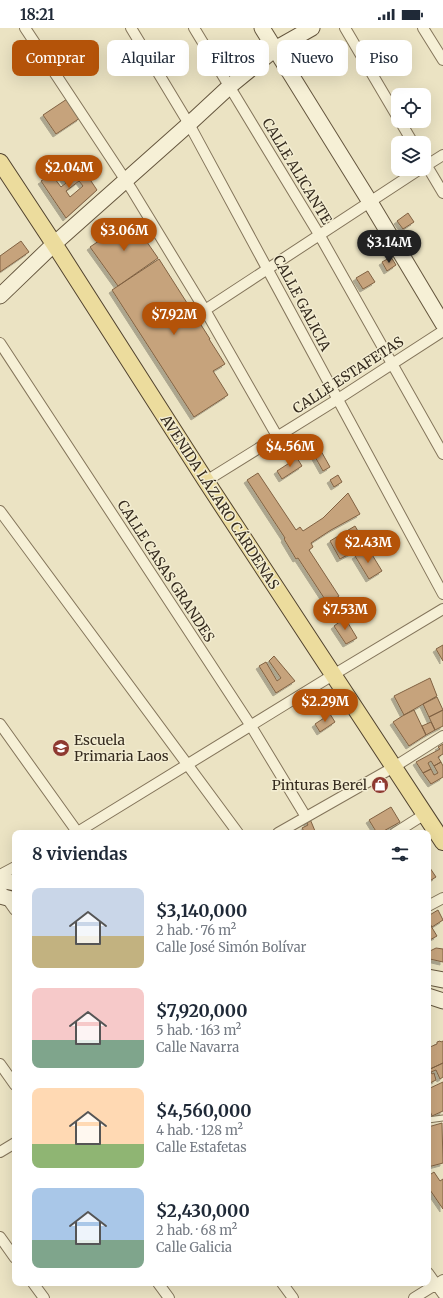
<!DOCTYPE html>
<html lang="es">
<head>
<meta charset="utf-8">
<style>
  body { margin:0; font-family:Merriweather,serif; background:#f2f2f3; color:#1f2937; height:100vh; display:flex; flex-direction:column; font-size:15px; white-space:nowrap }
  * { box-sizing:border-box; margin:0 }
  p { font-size:13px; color:#747a83 }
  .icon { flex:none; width:22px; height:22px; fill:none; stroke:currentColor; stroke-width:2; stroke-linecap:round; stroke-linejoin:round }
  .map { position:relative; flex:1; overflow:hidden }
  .sheet { position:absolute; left:12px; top:802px; width:419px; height:456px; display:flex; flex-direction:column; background:#fff; border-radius:8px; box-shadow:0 4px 16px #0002 }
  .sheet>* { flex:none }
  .guide { position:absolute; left:12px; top:12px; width:419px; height:36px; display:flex; gap:8px }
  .tools { position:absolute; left:391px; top:60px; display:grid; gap:8px }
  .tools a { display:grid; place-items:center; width:40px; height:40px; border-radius:8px; background:#fff; box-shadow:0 4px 16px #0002; font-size:20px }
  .price { position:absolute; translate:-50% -34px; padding:0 9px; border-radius:14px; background:#b45309; color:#fff; font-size:13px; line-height:26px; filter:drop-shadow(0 1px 2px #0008) }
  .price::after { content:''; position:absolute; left:50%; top:24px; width:12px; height:9px; margin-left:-6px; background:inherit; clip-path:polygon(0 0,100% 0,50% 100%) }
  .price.on { background:#222; color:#fff }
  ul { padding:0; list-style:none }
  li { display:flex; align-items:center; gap:12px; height:100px; padding:0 20px }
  li span { display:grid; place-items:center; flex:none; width:112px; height:80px; border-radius:8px; color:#555 }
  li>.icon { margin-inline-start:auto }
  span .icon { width:48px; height:48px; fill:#fffc; stroke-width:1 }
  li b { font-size:17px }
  h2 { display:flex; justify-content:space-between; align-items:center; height:48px; padding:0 20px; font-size:17px }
  .chip { padding:0 14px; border-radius:8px; background:#fff; box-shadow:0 4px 16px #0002; font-size:14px; line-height:36px }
  .chip.on { background:#b45309; color:#fff }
  .status { display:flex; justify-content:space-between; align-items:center; height:28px; padding:0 20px; background:#fff; direction:ltr }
  .status svg { height:11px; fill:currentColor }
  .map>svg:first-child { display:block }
  .building { fill:#c6a37c; stroke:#816243; fill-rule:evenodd; filter:url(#shadow) }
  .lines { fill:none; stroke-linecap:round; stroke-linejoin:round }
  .lane-casing { stroke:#84755b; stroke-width:7 }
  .street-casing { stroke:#84755b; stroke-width:12 }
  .secondary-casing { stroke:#65563e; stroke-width:17 }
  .primary-casing { stroke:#52432f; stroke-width:18 }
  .lane { stroke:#f6f0d6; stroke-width:5 }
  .street { stroke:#f6f0d6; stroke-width:10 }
  .secondary { stroke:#f6f0d6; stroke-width:15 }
  .primary { stroke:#ecdc9d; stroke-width:16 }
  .labels { text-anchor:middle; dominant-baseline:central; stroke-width:3; stroke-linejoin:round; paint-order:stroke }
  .street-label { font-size:14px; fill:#352b1e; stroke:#f3edd2 }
  .poi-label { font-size:14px; fill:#352b1e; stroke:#f3edd2; text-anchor:start }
</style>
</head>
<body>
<div class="status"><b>18:21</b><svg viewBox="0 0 49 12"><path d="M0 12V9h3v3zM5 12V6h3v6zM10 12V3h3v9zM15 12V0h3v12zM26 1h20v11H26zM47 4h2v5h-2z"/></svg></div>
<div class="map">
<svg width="443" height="1270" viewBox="0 0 443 1270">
  <defs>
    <filter id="shadow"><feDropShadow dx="-3" dy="3" stdDeviation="0" flood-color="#0004"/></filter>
  </defs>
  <rect width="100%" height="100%" fill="#ebe3c3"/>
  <!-- building -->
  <path class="building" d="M67,71L80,90L56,106L43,87Z
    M66,138L72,146L81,138L97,162L66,190L41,153ZM61,147L66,155L61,159L55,151ZM79,153L83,158L70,169L66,163Z
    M408,185L414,194L403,201L397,193Z
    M131,191L158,230L118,258L90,219Z
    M21,213L29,224L0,244V228Z
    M391,229L396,237L387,243L382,234Z
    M159,231L210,311H209L225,336L213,343L228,367L194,389L112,262Z
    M368,243L375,254L363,261L356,250Z
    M321,423L330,439L323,443L314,427Z
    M297,430L302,438L282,451L277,443Z
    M258,445L296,502L300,499L303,503L323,490L348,465L360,486L331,502L311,515L313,519L309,522L339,568L328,576L298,530L296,531L284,511L285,510L247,452Z
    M338,447L342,454L334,459L330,452Z
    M355,498L366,517L340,531L330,513Z
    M368,520L382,543L369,551L355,528Z
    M345,590L357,610L346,616L334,598Z
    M443,617V633L436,621Z
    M274,628L295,653L276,665L259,638L266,634L277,653L281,650L269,633Z
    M430,650L437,668L404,687L394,668Z
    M437,669L443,682L429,689L423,676Z
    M414,682L426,707L409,718L393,694L404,687Z
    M443,682V698L435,702L429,689Z
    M330,686L335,694L320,704L315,696Z
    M431,694L435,702L426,707L422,698Z
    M443,716V726L438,729L441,734L434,738L431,733L428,735L431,741L423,745L416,734L440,721L438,719Z
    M441,734L443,738V749L431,756L423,745L431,741L434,747L438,745L434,738Z
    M391,779L400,794L380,805H377L369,792Z
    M310,791L315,803L311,805H305L302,800L308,797L306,793Z
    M428,837L436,849L428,854Z
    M438,882L443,892L432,899L428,893V888Z
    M428,893L437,908L428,913Z
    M436,920L443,921V934L430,931L428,927V924Z
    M440,1013L441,1014L443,1013V1035L428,1042V1018L430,1017V1019L437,1016V1014Z
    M443,1035V1049L440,1051L436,1042L431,1044L432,1046L434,1045L436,1052L428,1056V1042Z
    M443,1054V1083L432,1088L428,1078V1061Z
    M442,1095L443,1135L428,1139V1099Z
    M434,1144L440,1153L443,1151V1181L428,1159V1148Z"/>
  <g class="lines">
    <!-- lane casing -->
    <g class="lane-casing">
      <path id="lane" d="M428,1092L443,1090"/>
    </g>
    <!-- street casing -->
    <g class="street-casing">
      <path id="street" d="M25,0L132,162L205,282L277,408
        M131,0L189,96L443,566
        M194,0L320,208L443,426
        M345,0L398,90
        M423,0L443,32
        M400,93L413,115
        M424,133L443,165
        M424,139L443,127
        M205,282L420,141
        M0,315L251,698L306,789
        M206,453L338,371L443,303
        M0,483L238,805
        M0,696L78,805
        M76,805L333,647L443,581
        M278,805L394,739L443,708
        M395,805L425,786
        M0,847L15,839
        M0,861L15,882
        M428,878L443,870
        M0,1036L15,1057
        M0,1124L15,1115
        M0,1209L15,1230
        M428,1245L443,1266
        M33,1255L44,1270
        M158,1255L169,1270
        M282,1255L293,1270
        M414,1270L443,1252"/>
    </g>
    <!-- secondary casing -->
    <g class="secondary-casing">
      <path id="secondary" d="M262,0L370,174L443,296
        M0,268L54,216L189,96L230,58L275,21L312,0
        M0,852L15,855
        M0,868L15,872
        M428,949L443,952
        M428,968L443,973"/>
    </g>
    <!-- primary casing -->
    <g class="primary-casing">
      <path id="primary" d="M0,134L62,228L206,453L443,814"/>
    </g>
    <!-- lane -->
    <use href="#lane" class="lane"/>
    <!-- street -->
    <use href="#street" class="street"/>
    <!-- secondary -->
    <use href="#secondary" class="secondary"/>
    <!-- primary -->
    <use href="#primary" class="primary"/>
  </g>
  <!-- icons -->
  <defs>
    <g id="school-disc" transform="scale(0.9)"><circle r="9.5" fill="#8e3930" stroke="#f3edd2"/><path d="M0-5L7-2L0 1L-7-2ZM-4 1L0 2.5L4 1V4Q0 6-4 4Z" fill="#fff"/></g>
    <g id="shop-disc" transform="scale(0.9)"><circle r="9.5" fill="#8e3930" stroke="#f3edd2"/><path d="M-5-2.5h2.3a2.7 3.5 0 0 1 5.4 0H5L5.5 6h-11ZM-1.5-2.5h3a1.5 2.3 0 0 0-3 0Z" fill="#fff"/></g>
  </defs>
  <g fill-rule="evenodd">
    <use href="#school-disc" x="61" y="720"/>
    <use href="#shop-disc" x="380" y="757"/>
  </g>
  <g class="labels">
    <!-- street labels -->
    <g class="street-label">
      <text transform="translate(297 143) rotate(59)">CALLE ALICANTE</text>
      <text transform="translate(302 275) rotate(62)">CALLE GALICIA</text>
      <text transform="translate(348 347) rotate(-33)">CALLE ESTAFETAS</text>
      <text transform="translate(220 474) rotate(57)">AVENIDA LÁZARO CÁRDENAS</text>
      <text transform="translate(166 543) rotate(57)">CALLE CASAS GRANDES</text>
    </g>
    <!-- poi labels -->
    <g class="poi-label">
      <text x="74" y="712">Escuela<tspan x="74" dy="16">Primaria Laos</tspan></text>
      <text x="367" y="757" text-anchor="end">Pinturas Berel</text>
    </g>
  </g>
</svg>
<div class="tools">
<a><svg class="icon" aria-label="locate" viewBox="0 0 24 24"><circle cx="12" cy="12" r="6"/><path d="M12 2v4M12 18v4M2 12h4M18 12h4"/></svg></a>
<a><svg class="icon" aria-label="layers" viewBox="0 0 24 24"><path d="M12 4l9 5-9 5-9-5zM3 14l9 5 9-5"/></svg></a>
</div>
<b class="price" style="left:69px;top:161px">$2.04M</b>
<b class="price" style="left:124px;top:224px">$3.06M</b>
<b class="price on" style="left:389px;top:236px">$3.14M</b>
<b class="price" style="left:174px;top:308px">$7.92M</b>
<b class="price" style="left:290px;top:440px">$4.56M</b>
<b class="price" style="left:368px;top:536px">$2.43M</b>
<b class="price" style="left:345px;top:603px">$7.53M</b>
<b class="price" style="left:325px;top:695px">$2.29M</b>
<div class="guide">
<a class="chip on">Comprar</a>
<a class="chip">Alquilar</a>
<a class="chip">Filtros</a>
<a class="chip">Nuevo</a>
<a class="chip">Piso</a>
</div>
<section class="sheet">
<h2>8 viviendas<svg class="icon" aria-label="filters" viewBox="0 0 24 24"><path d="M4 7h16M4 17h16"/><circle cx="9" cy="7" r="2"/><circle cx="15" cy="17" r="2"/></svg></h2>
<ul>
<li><span style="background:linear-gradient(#c9d6e8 60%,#c2b280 0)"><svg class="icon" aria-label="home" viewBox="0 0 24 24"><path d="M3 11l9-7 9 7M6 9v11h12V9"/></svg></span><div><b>$3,140,000</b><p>2 hab. · 76 m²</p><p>Calle José Simón Bolívar</p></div></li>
<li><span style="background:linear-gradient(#f6c9c9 65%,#7fa58c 0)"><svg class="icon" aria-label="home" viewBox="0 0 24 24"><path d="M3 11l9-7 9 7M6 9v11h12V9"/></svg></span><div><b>$7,920,000</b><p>5 hab. · 163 m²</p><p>Calle Navarra</p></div></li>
<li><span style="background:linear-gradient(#ffd9b3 70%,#8fb573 0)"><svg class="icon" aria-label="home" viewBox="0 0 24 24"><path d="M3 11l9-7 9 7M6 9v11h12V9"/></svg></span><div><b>$4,560,000</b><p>4 hab. · 128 m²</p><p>Calle Estafetas</p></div></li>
<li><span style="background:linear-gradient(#a9c7e8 65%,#7fa58c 0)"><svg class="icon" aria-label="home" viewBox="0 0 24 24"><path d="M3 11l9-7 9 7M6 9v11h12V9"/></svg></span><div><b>$2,430,000</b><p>2 hab. · 68 m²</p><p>Calle Galicia</p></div></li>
</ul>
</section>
</div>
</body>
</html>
